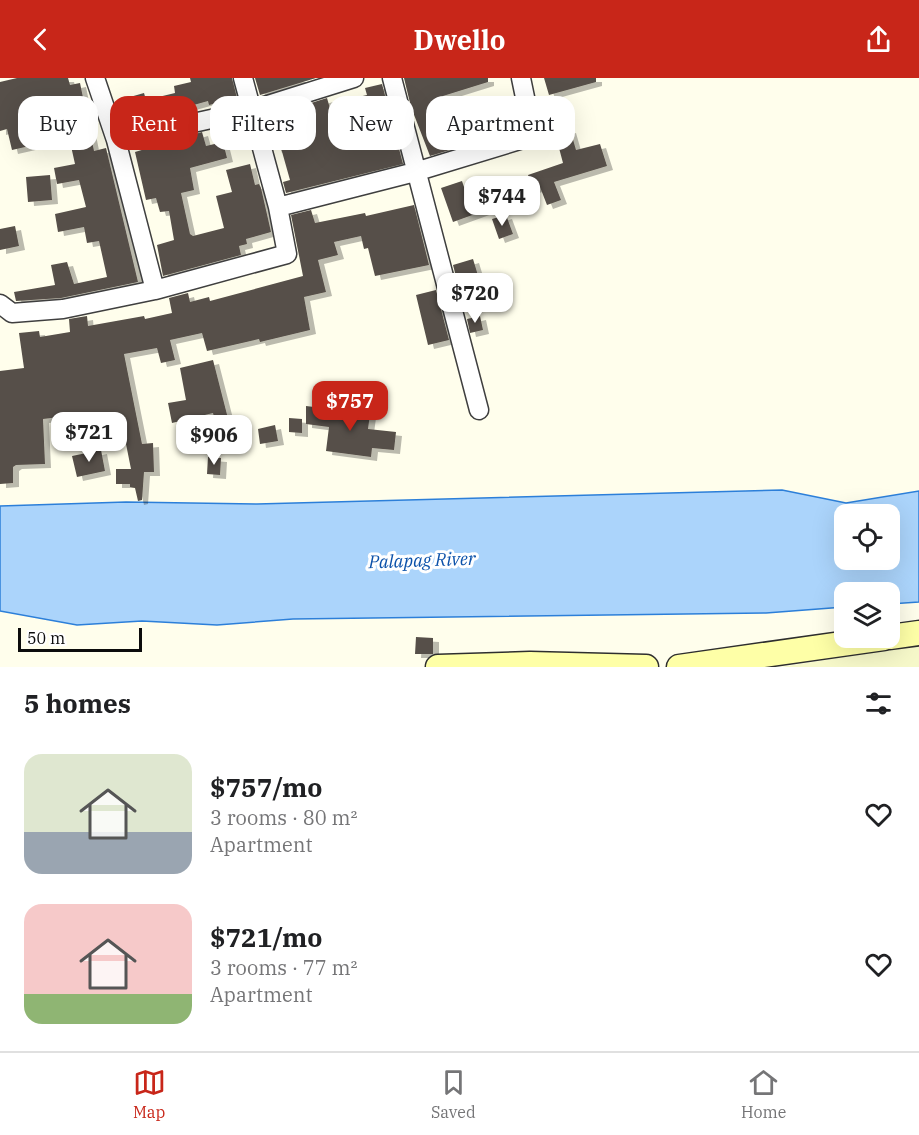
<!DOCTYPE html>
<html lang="en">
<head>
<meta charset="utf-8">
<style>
  body { margin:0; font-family:"IBM Plex Serif",serif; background:#f6f6f6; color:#202124; height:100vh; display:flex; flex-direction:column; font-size:22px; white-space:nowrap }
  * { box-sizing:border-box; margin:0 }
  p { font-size:20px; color:#757577 }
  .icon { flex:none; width:33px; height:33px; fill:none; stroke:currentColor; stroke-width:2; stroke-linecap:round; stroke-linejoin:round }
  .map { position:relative; height:589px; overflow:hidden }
  .side { display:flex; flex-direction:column; background:#fff; flex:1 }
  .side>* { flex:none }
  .top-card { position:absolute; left:18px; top:18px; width:600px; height:54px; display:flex; gap:12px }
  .tools { position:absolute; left:834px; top:426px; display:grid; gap:12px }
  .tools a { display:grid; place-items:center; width:66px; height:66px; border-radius:12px; background:#fff; box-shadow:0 6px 24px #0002; font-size:30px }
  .scale { position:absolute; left:18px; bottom:15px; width:124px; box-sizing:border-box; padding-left:6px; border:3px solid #0c0c0c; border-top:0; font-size:16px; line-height:21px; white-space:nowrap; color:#0c0c0c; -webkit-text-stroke:4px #fff; paint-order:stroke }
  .price { position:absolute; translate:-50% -51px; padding:0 14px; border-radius:12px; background:#fff; color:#222; font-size:20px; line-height:39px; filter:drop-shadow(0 2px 3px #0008) }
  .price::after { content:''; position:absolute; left:50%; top:36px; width:18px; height:14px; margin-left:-9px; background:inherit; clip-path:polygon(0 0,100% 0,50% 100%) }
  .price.active { background:#c82619; color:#fff }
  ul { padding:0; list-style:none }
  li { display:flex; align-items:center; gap:18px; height:150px; padding:0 24px }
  li span { display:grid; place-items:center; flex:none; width:168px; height:120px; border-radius:18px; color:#555 }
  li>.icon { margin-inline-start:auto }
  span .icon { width:72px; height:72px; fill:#fffc; stroke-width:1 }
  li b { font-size:26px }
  h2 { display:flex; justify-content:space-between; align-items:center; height:72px; padding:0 24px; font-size:26px }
  .chip { padding:0 21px; border-radius:18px; background:#fff; box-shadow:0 6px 24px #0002; font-size:21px; line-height:54px }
  .chip.active { background:#c82619; color:#fff }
  header { display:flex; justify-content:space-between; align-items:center; height:78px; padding:0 24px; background:#c82619; color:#fff; font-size:27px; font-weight:700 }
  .tab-bar { display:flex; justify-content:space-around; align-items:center; height:84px; border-top:2px solid #e0e0e0; background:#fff; font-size:16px; color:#757577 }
  .tab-bar a { display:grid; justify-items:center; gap:3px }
  .tab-bar .active { color:#c82619 }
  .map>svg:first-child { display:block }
  .farmland { fill:#f6f8c9 }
  .water { fill:#abd4fb; stroke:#2c7fd9; stroke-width:1.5; fill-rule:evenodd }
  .building { fill:#564f48; filter:url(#shadow) }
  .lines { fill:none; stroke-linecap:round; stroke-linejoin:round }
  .street-casing { stroke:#3f3f3f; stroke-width:21 }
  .secondary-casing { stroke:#2e2e2e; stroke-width:27 }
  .street { stroke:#fff; stroke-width:18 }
  .secondary { stroke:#feffa7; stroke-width:24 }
  .labels { text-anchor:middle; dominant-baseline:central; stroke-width:6; stroke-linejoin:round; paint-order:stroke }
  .water-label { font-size:18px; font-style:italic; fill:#0b51a9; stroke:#fff }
</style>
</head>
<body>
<header><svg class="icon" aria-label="back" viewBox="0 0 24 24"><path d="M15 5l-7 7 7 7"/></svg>Dwello<svg class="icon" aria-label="share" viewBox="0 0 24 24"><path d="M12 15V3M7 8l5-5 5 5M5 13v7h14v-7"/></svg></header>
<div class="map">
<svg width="919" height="589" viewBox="0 0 919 589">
  <defs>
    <filter id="shadow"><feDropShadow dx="6" dy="4" stdDeviation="0" flood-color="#0004"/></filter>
  </defs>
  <rect width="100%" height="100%" fill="#fffeec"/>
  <!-- farmland -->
  <path class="farmland" d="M919,567V589H781Z"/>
  <!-- water -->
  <path class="water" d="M782,412L846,425L919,413V524L890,526V514H844V529L766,535L293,541L217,547L142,543L77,547L0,533V428L126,424L257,426ZM844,436H890V482H844Z"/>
  <!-- building -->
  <path class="building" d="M17,0H68L70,7L80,5L94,73L106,70L138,204L61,220L16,223L14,214L55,207L51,187L67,184L74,206L107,199L99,163L87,165L84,149L58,154L55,136L86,129L79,102L57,106L54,90L75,86L69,59L12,72L7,51L0,53V4Z
    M190,0H232L237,20L209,27L208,23L129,45L123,21L144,15L146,22L175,15L174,8L191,4Z
    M255,0H316L260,17Z
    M404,0H488V4L443,18L451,46L514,27L519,46L507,49L508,54L430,78L411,29Z
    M544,0H596V4L549,17Z
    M382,6L403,86L286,115L283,104L290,102L281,70L276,71L270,53L280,50L276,36L327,20L331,34L356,27L354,20L367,17L365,10Z
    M570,51L576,72L600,66L607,88L554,104L561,122L547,127L540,109L533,111L528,97L563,85L555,55Z
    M202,54L206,68L223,64L227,80L190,90L194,112L181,115L190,156L193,158L224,150L216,118L232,114L226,92L250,86L255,107L259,106L261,110L271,154L246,161L247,166L239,168L241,177L163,198L157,167L174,162L169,133L160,134L156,120L146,122L135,74Z
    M50,97L52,122L28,124L26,99Z
    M491,100L500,127L453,144L441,110L462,103L464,109Z
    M414,127L429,187L375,198L368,170L364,171L361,158L334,164L338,177L318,182L326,214L304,219L310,252L260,264L259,261L207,273L202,255L170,262L175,282L161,285L157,270L124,276L142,366L153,365L154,394H144L142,422L138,423L135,410L130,409V406H116V391H131L125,361L90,369L87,348L70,351L68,338L43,341L45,386L16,387L13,389V405L0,406V293L24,290L19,255L39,253L40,259L70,254L69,241L87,238L88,248L144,238L145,241L172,235L169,220L188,215L190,224L209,219L210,223L303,198L291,137L311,132L315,145L365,135L366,138Z
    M506,137L513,156L499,161L492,141Z
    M15,148L19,168L0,172V151Z
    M473,181L480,204L459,210L453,187Z
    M436,212L449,262L428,267L416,217Z
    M480,238L483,252L470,255L467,241Z
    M213,282L233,360L220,363L213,335L172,345L168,325L186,322L180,290Z
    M306,328L370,336L368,351L396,354L394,372L372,370L371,379L326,373L329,349L306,346Z
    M289,340L302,341V355L289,354Z
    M275,347L278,363L260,366L258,351Z
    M101,372L105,393L77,399L72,378Z
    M208,379L221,380L220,397L207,396Z
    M416,559L433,560V576H415Z"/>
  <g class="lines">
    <!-- street casing -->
    <g class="street-casing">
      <path id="street" d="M95,0L116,62L155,212
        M392,0L479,332
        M116,62L252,32L354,0
        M278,129L415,94L533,58L521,0
        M0,226L12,235L63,231L155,212L287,176L278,129L243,0"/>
    </g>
    <!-- secondary casing -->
    <g class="secondary-casing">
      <path id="secondary" d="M890,559L919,555
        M438,589L530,586L646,589
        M679,589L884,560"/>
    </g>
    <!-- street -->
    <use href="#street" class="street"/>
    <!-- secondary -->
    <use href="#secondary" class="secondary"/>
  </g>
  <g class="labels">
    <!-- water labels -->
    <g class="water-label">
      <text transform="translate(422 482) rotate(-2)">Palapag River</text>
    </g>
  </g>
</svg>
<div class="tools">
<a><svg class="icon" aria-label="locate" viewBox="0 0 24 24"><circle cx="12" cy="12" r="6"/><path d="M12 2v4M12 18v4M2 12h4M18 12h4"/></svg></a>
<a><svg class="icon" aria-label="layers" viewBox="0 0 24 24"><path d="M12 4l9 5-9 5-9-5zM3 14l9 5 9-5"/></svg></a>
</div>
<div class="scale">50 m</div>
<b class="price" style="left:502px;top:149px">$744</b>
<b class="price" style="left:475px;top:246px">$720</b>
<b class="price active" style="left:350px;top:354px">$757</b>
<b class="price" style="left:89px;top:385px">$721</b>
<b class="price" style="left:214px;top:388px">$906</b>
<div class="top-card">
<a class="chip">Buy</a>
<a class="chip active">Rent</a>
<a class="chip">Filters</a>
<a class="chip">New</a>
<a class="chip">Apartment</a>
</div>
</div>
<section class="side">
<h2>5 homes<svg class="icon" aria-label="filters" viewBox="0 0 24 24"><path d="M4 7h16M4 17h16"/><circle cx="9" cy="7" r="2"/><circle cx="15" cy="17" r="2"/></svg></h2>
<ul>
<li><span style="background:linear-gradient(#dfe7d0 65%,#9aa5b1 0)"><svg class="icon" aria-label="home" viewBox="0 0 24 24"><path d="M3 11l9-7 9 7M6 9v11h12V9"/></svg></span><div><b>$757/mo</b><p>3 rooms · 80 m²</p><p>Apartment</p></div><svg class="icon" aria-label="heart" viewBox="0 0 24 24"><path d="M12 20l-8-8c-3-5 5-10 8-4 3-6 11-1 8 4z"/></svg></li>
<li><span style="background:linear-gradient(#f6c9c9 75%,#8fb573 0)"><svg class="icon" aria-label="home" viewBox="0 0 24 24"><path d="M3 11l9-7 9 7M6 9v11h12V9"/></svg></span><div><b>$721/mo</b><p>3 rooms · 77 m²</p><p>Apartment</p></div><svg class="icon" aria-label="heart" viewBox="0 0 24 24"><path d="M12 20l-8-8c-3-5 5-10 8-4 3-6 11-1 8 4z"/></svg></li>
</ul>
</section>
<nav class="tab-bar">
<a class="active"><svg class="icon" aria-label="map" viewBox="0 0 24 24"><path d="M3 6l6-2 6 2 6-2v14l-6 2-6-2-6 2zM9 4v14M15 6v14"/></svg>Map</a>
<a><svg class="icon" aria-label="saved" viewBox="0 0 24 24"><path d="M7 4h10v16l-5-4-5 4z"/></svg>Saved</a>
<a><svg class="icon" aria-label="home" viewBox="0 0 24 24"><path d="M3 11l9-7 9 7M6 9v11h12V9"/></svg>Home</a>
</nav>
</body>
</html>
